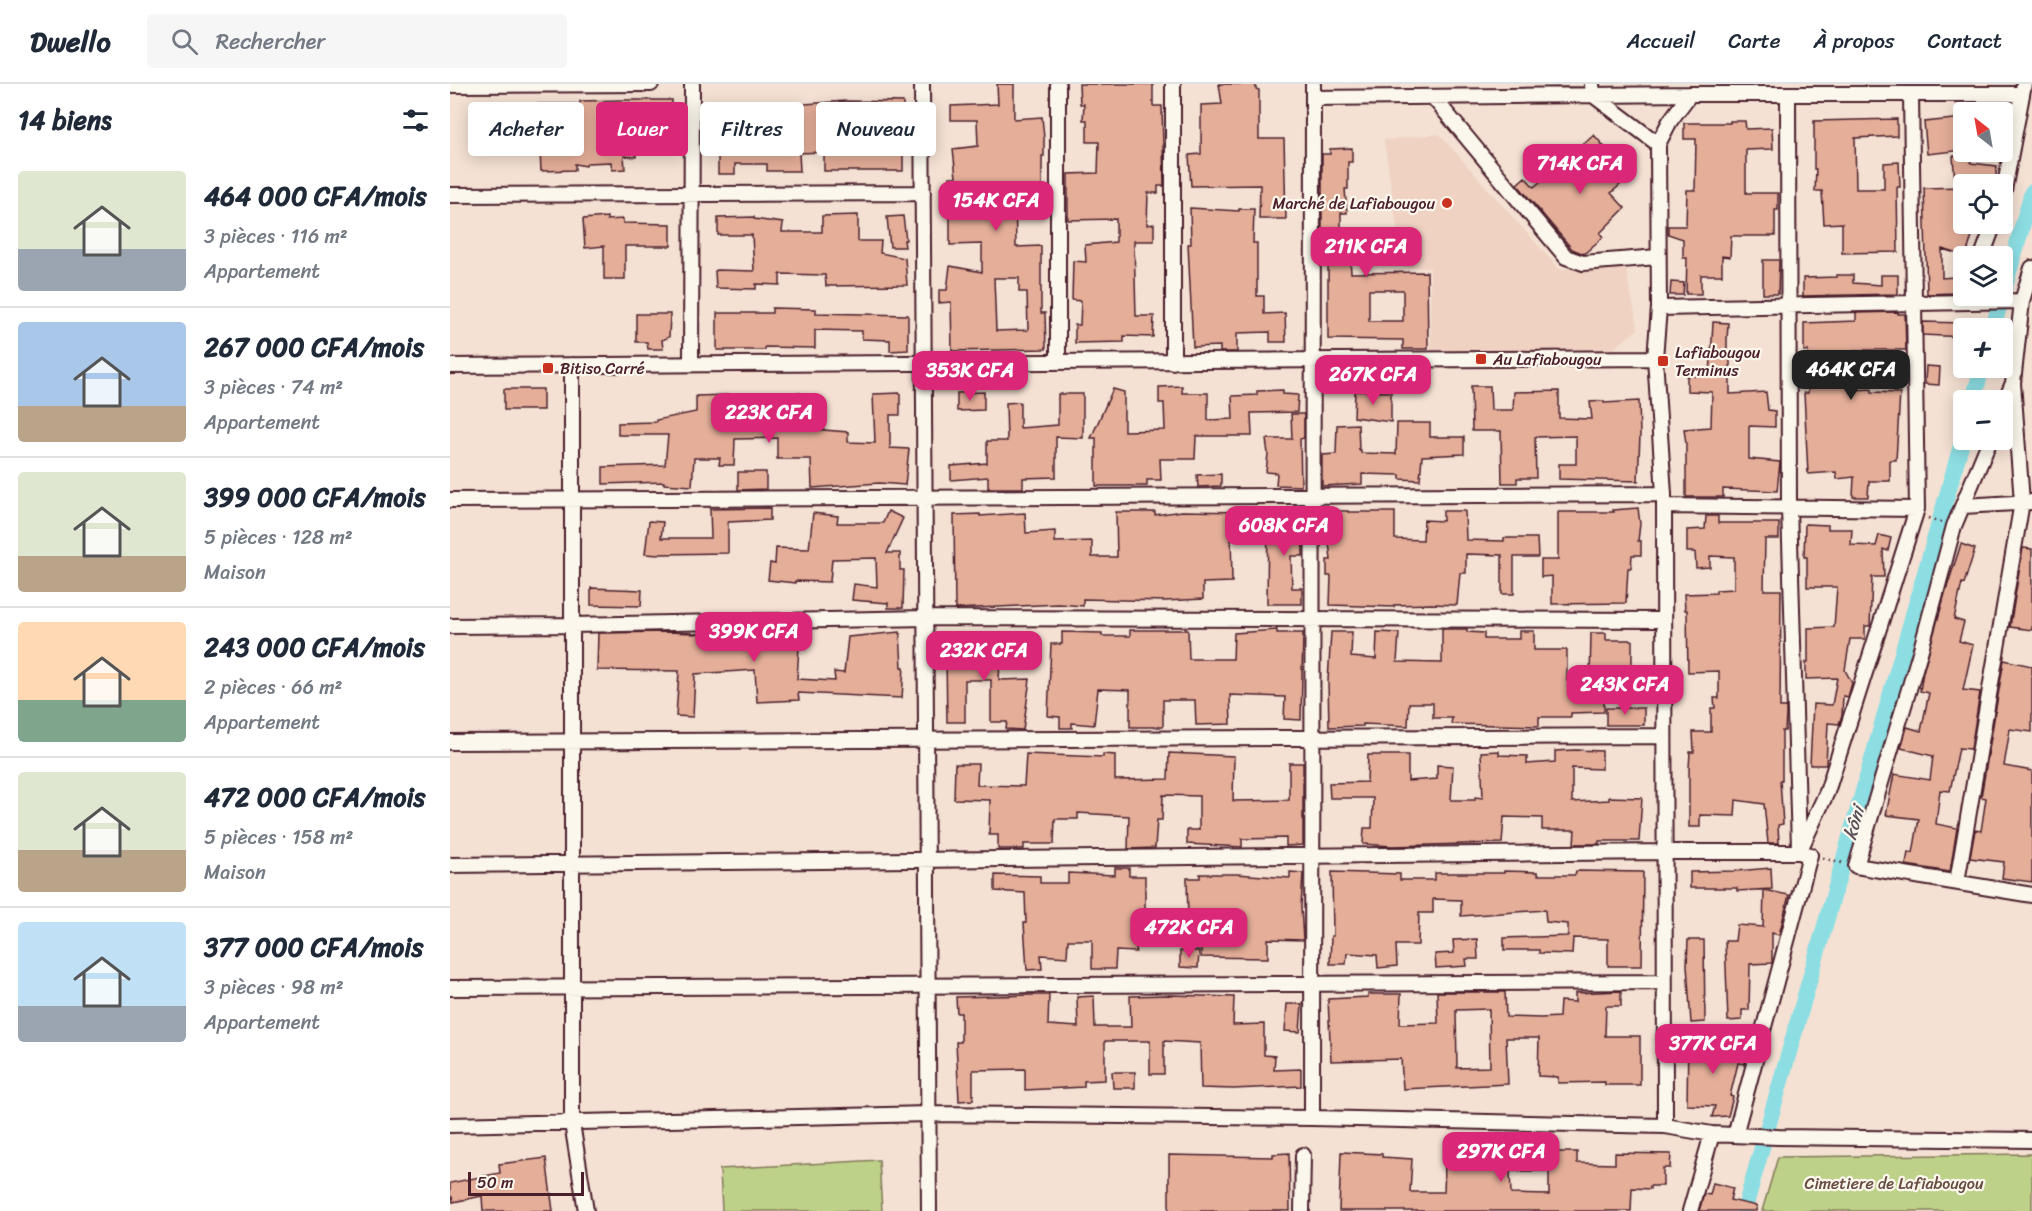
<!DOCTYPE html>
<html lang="fr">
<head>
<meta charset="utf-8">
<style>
  body { margin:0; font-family:Sriracha,sans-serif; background:#f6f6f7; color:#1f2937; height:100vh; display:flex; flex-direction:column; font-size:22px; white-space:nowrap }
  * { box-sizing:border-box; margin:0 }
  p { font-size:20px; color:#747a83 }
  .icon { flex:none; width:33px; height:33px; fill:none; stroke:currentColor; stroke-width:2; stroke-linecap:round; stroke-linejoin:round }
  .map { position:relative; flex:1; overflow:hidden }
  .drawer { display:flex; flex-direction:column; background:#fff; width:450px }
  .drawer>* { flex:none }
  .banner { position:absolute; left:18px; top:18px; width:570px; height:54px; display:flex; gap:12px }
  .needle { width:39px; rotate:329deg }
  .buttons { position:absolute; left:1503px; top:18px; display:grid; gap:12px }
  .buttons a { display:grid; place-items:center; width:60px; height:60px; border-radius:6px; background:#fff; box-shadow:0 3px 15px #0003; font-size:30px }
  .scale { position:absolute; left:18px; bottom:15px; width:116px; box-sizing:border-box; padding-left:6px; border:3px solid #4a1f2b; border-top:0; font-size:16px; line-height:21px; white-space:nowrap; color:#4a1f2b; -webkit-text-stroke:4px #fbf7ec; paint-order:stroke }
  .price { position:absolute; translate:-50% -51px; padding:0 14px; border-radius:12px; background:#db2777; color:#fff; font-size:20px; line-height:39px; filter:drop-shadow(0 2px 3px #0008) }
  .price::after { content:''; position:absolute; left:50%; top:36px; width:18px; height:14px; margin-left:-9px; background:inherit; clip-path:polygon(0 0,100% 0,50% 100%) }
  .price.on { background:#222; color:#fff }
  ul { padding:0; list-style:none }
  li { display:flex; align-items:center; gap:18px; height:150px; padding:0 18px }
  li+li { border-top:2px solid #e0e1e3 }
  li span { display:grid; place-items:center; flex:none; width:168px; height:120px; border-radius:6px; color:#555 }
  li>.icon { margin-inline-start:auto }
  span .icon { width:72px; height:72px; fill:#fffc; stroke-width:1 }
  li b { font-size:26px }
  h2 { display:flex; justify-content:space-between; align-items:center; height:72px; padding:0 18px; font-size:26px }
  .chip { padding:0 21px; border-radius:6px; background:#fff; box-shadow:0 3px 15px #0003; font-size:21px; line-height:54px }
  .chip.on { background:#db2777; color:#fff }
  header { display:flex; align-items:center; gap:36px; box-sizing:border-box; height:84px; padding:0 30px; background:#fff; border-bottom:2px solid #e0e1e3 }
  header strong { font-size:28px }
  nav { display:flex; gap:33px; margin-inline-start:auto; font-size:21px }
  .search { width:420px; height:54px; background:#f6f6f7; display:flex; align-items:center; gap:15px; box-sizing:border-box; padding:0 21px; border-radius:6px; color:#747a83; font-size:22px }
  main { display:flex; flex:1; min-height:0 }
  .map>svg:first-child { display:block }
  .built { fill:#efd2c2 }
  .green { fill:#bdd288; stroke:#84785a; stroke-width:1.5 }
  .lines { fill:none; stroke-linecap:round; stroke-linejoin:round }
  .canal { stroke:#8cdee3; stroke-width:16 }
  .building { fill:#e4ae99; stroke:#4a1f2b; stroke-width:1.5; fill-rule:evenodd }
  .minor-casing { stroke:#4a1f2b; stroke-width:18 }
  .path { stroke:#4a1f2b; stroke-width:3; stroke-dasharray:1.5 4.5; stroke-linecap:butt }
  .minor { stroke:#fbf7ec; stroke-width:14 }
  .poi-dot { fill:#c8321e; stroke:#fbf7ec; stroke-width:2 }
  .labels { text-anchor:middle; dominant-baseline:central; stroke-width:4.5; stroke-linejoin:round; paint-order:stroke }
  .poi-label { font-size:16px; fill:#4a1f2b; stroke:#fbf7ec; text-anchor:start }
  .park-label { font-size:16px; fill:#674c42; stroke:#fbf7ec }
  .water-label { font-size:18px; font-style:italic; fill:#5a4f59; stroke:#fbf7ec }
</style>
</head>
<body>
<header>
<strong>Dwello</strong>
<div class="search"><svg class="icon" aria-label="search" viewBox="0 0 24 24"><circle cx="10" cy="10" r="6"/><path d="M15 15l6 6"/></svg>Rechercher</div>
<nav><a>Accueil</a><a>Carte</a><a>À propos</a><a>Contact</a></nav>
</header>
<main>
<section class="drawer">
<h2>14 biens<svg class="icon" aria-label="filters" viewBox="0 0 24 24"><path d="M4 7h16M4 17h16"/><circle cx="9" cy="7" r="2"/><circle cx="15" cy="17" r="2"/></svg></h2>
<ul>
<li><span style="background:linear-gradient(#dfe7d0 65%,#9aa5b1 0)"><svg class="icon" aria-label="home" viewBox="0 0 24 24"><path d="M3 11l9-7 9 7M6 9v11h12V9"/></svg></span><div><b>464 000 CFA/mois</b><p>3 pièces · 116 m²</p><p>Appartement</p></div></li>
<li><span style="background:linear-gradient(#a9c7e8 70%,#b9a48a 0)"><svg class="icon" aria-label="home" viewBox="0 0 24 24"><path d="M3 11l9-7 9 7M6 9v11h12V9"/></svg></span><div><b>267 000 CFA/mois</b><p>3 pièces · 74 m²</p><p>Appartement</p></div></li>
<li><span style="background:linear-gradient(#dfe7d0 70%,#b9a48a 0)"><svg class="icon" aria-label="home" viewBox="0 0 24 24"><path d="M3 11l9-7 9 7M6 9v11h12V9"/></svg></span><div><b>399 000 CFA/mois</b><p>5 pièces · 128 m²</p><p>Maison</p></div></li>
<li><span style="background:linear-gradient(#ffd9b3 65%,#7fa58c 0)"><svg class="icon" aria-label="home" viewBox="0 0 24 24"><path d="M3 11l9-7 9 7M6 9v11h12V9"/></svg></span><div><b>243 000 CFA/mois</b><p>2 pièces · 66 m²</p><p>Appartement</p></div></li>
<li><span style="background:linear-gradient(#dfe7d0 65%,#b9a48a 0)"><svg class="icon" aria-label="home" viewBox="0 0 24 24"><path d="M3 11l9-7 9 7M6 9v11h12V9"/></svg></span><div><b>472 000 CFA/mois</b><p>5 pièces · 158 m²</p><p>Maison</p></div></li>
<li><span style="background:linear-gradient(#bfe0f5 70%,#9aa5b1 0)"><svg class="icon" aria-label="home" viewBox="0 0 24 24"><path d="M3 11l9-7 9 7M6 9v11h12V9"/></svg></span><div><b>377 000 CFA/mois</b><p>3 pièces · 98 m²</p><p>Appartement</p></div></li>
</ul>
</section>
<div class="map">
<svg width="1582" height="1127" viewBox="0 0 1582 1127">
  <rect width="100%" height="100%" fill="#f4e1d3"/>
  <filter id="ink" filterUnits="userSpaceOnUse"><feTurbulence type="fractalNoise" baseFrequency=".0167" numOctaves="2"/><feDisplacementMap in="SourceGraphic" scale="12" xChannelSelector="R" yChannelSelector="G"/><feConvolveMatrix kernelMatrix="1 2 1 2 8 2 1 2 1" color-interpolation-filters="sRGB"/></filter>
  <g filter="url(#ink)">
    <!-- built -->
    <path class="built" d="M989,50L1109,185L1175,182L1188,245L1156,271L981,274L980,184L953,183L934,56Z"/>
    <!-- green -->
    <path class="green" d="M1582,1070V1127H1312L1328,1073Z
      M429,1076L432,1127H272L270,1085Z"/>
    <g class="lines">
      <!-- canal -->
      <path class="canal" d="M1543,244L1582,108
        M1523,316L1532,284
        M1294,1127L1514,351"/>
    </g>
    <!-- building -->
    <path class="building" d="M547,0H564V35L592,33L594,54V72H592V105H565L566,163L591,162V229H595L596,265L502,267L501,218L489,219V206H497L500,182L532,188V160L500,161V93H506L503,65L528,62L527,36H501V22L548,20ZM544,194H569V208H577L578,246L546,247Z
      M629,0H703V22H712L714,102H708V109H698L697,141L704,140V157H684L686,232H704L703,253L674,252V258L625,259V241H630L631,217L622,216L623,177L636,178L635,161L666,158V135L618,136V90L648,89L649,58H637V36H633L634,20H630Z
      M769,0H806V5L809,6V55H834L836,135H809L810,101L741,102L739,71L751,70V21L772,20Z
      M173,16H222L221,47L188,48L186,73L174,72L175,85L162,86L161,78L137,79L136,82L125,80V86L91,87L90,67H63V46L50,45L51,24L86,26L87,20H130V17Z
      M266,17L286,18L285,28L318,26V20L341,19V21L396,17L453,18V87H374V68L349,69L350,87H317V80H285V90H268V42H265Z
      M1514,34V66L1477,70L1474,38Z
      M1447,35V52L1405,54L1406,105H1434V79L1449,78L1450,103H1447L1448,168L1392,169V139L1374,140L1372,107H1365L1366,85H1364V37Z
      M1280,37H1295L1296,45L1322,44L1323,65L1296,66V109H1328V126H1325V152H1281L1280,173L1272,172V191H1251V210H1236L1237,174H1233V155L1218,150V142H1236L1237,106H1245L1246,55H1234V39H1280Z
      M1144,51L1180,92L1161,109L1175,124L1150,149L1153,153L1134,170L1122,165L1067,100L1075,93L1084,103Z
      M902,64V78H898V105H895L897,129H891V160L899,159L901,189L977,188L978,265H953V256L878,255V175L872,176V70H880V65ZM919,206H953V237H919Z
      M1520,71L1521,79L1547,82L1545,100H1505L1503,72Z
      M1514,103V142L1524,145L1516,172L1492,165V194L1504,193V209L1477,210L1474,104Z
      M740,124L789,127V125H804L803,159H807V212H814V230L835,229L836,258H820V248L787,249V268H770V262L743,263L738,160H741Z
      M408,131V157H431L430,169L455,174L457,201L376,202L375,191L330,190V201L306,200V205L266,204L265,187L267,186L304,187L302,151H268V134L304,133V135L333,139L332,148H372V132Z
      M453,132L456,156H454L455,163H440L437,133Z
      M157,133V136L173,135V139L221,140V162H175V195H154V162L135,164L133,135Z
      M1313,176H1329L1328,210H1313Z
      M1387,191H1403V199L1431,201V191H1448V210L1353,212V194L1387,193Z
      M1221,198L1234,199L1233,211H1220Z
      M322,224L366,225V229L458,231V266L440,267V256L412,255V247L365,246V264L315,263V266H267V229H322Z
      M1448,228V230H1455L1456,266H1404L1402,306L1422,305V308L1450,309L1446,376H1440V397H1419L1418,413H1403L1404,393L1387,395L1386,388L1358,390L1354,309H1358V267H1354V239L1406,237V229Z
      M186,230H220L219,253L212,256L213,265H198L197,258H186Z
      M1263,238L1278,239L1277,256V273H1280V310L1316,308L1318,326L1325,327V343L1299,342V375L1330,378L1327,407L1273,405V413H1236V360L1234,345L1261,343L1262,308L1237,307V292H1260Z
      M1473,238L1514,239V253L1473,251Z
      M1476,282L1490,283L1489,301L1475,300Z
      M732,302V309H758V336L783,335L782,312L807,311V307L833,306V310L848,311L847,328L801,329L802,352H746L745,375H710L711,396H697V402H646V354H641L663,305L674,308V347L715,346L714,319H709V303Z
      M1021,302H1040L1041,326H1063L1064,308L1109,307V334L1142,335L1140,318L1154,317V319L1189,317L1190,351L1188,397L1109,395V380H1126V352L1085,353L1086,394H1067V399H1052L1051,347H1022Z
      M54,305H93V326H54Z
      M905,307L941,308V338L904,333Z
      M534,308V326L507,327V309Z
      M325,309V311L350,309L352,321H348L349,344L398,348V358L425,359L423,310L450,309V331H440V364L459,365L455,401L429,399L362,404L361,375H327V354L285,355L284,381H269L270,374H244L242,402L214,400V398L153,400V383L215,381L218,351H168V339L206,338V336L246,328V312L277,311V342L319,339L313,312Z
      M608,310H633V354L606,353V393L573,394V404H538V393L501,396V382L537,379V357H557L556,319L570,318V344L608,341Z
      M841,330H854V354L850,355L851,402L826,401L827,389L816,388L818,370L816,355H842Z
      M947,339H980V353H1014V370L972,372L970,396L950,395V391L912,390V400L872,402V371L886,370L887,341L908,340L909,366H911V369L946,370Z
      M288,388H316V405L288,406Z
      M771,390V402L748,403L747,391Z
      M320,424V436L278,438V469L209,470V471L195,470L199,437L213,438L211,454H261L260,425Z
      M1188,424L1190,440L1188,457H1191V471H1182L1181,484H1178L1176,519L1102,520V492L1091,493V476H1108V428H1164L1163,426Z
      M438,427L453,434L437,469H450V486H454L453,524H438V519L402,516L404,500L427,503L426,474L382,475L380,498L345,497V499L318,496L320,479L325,480L326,464L359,465L363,429L388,432L387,439H433Z
      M732,427L792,428L790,446H781L782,498L753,499V515L715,517L633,515V522L609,520L505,525L504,431L530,430V432L575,429L576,449L605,447V458L642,457V473H667L666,428H705V431Z
      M884,427H898V428H945V455L973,456L974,436L993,437V427H1015L1016,456L1054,457V454H1087L1088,473H1064V510H1052V471L1016,470V489H1010L1007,521L981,520L944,521V523L880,521L881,492H877V476H881L877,441L884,439Z
      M852,428L853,472H841L842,504H852V520H817L818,429Z
      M1256,432H1268V439H1329V455H1315L1314,506H1331L1330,623H1336V630L1335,647H1332V696H1330L1333,740L1328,741L1329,759H1318L1314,720L1286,716L1285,732L1250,731V743H1239V684L1240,668H1244L1243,648H1261V624H1265L1264,614H1269V587L1238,588L1237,526H1235L1234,510L1266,509V506L1284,505V473L1260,472V483L1246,484L1245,468H1237V446L1255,445Z
      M1355,440L1378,441V445H1402L1401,461L1426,462L1429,451L1441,454L1438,467L1433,465L1434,493H1422L1420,542H1415V555H1400L1395,586L1402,599L1398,613L1393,612L1392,631L1389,640L1378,639L1376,681H1360L1363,620L1382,621L1387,594L1356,595V578H1358V544L1384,543L1387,503H1357V473H1354Z
      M1511,460L1525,465L1514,500L1512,499L1504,535L1514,538L1509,557L1523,561L1513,606L1530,608L1521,665L1509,664L1500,707L1490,706L1486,740L1507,744L1500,788L1456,781L1458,768L1463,769L1469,735L1436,731L1444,690L1480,696L1483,672L1451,664L1457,643L1471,647L1479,609L1470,607L1473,588L1496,506Z
      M1573,464L1582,465V546L1560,543Z
      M141,504L192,506L191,522L141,521Z
      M992,545H1017V548L1034,549V555H1069V547H1084V566H1117V597H1140L1141,549H1156V556H1182V588L1155,589V593H1154V628L1121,629V633H1089V642L1001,640L1002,634H983V619H959L958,642L913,640V642L879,643L878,597L881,548H902L901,573L926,575L927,548L949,549L947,578L992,579Z
      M303,546V558L349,563L347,595L385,597L384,588L394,589L398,553L450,548L452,583H454L452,614L348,609L349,616L307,618L305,586L245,590L243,633L226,632L229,587L147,586L148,549L218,548L242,549V550Z
      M680,546H738L739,575H783L784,549L827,546V549H853L851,636L834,635L835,613L780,611L781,640L746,641L745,616H713V643H680V606L648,605L644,641L622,639V644H610V633L598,632L601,560H612V548L652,549V552H680Z
      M506,550H538V558L551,559L549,596L580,595L573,646L556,645L557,638H541V596H515V638H497L496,573H506Z
      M1554,576L1582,582V648L1560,645L1554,682L1582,687V798L1552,794L1554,778L1520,774L1525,746L1531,747L1536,714L1531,713Z
      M1156,624H1194V641H1156Z
      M1125,666L1152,667V685L1122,684V718L1159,716V713L1192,714L1189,757H1149V760H1124L1125,746H1092V734L1054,733L1052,759L942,762L913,760L914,744H922L923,714H880L879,699L917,698L918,671H958V697L987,695V681L1003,682L1001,716H1025V713L1033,714L1031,668L1049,667V671L1077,672V680L1105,678V667Z
      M719,669L784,672L783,717L839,716V679H853V761L836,762V754L792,755V763L737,760V746H749V712L713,711L712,736H707L705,764L678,765L679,732L628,729V735H605L604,760H574V765H548V751H539L540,716L504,715L505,680H528L527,701L574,702L576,670L653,673V670L665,671V696L718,695Z
      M665,784H679V792H695V826L713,825V827L724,828L720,852L687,853L686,868L666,867L665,885H642V856H618L617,873L591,871L592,885L577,886L574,839H576L575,809L545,807V791L590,792V799H618V789L665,791Z
      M1321,784L1322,805L1287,807V804H1240V788L1286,787Z
      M1054,787L1088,788V791H1125L1126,787L1193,788L1192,882H1158V855L1123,854L1122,870L1089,869V866H1054V854L1118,852V840L1096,838L1095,826L1011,832V816L983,815V829H969L968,861H946L947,882L928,884L927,871L897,869L896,880H880L881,852H883L882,788L950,790V796H985V789H1054Z
      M840,788L853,789L851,823L853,856L818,855V874L751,873L752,836H738L737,794H750V790H787L840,794Z
      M1314,806L1339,811L1329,851L1322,849V879L1300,880L1299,926H1292V936L1278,937L1275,857H1285L1287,841L1313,843Z
      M1027,855L1028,875H1016L1017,882L986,884L985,870L1004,869L1003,856Z
      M1238,856H1254L1255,938L1241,939L1237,881Z
      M730,867H749L748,884L730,883Z
      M1171,907V922H1156L1155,952H1190V1001H1155V998L1108,999V993L1088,992L1089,954H1056L1058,1000L953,1005L951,975L881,977L878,915L918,913V910H951L950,940L988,939L987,908H1055L1056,933L1091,934L1109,933L1110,917L1125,918V909ZM1039,925L1040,983L1007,984L1006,926Z
      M582,911H599L598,941L628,943L627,913L644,912L645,943H681L680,912L720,911L784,913L783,941L814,940V971L825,972L824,986L851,985V1002L783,1005L751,1004L750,959L714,957V990H700V957H655V996L634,997V1003L575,1006V985L523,986V1016L509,1017L506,958H511V929H507L506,913Z
      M837,920H852L850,948L835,947Z
      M1238,955L1255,957V962L1281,961L1299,963L1295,980L1288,979L1280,1012L1283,1013L1278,1032L1262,1033L1265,1022L1237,1021Z
      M662,988H685V1004H663Z
      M891,1068L932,1070V1073L962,1075L960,1108H994L995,1081L1028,1083V1071H1047V1069L1063,1068H1127V1079L1165,1080V1069L1221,1070L1220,1084H1213V1102H1200V1105L1182,1104L1181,1127H889ZM1060,1087H1099V1111L1061,1110Z
      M839,1069L840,1127H719V1071L823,1073V1070Z
      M96,1074L103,1127H33L32,1112L3,1118L2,1113H0V1099L50,1089L49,1080Z
      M1263,1099L1283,1104L1280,1116L1307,1122L1306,1127H1249L1254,1110L1260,1111Z"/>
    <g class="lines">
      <!-- minor casing -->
      <g class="minor-casing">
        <path id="minor" d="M472,0L479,1127
          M1142,0L1143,11L1208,60
          M0,1L201,0
          M1338,11L1339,423L1349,763
          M983,13L1116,173L1133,179L1208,173
          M863,14L1240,10H1572
          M0,111L473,109
          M1552,117L1574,0
          M1532,172L1544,140
          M1209,224L1572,217
          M608,278V0
          M723,278V0
          M241,280L242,0
          M122,281V1039L136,1127
          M0,282L1205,274
          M1552,324L1563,299L1572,217L1582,184
          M1540,356L1504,442L1471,565L1406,782L1582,811
          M0,416L1214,410
          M1214,422L1467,425
          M1513,422L1582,418
          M0,542L122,541L476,534L1214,536
          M0,658L1214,652
          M1349,768L1377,708L1467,425L1461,11
          M0,781L1214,768H1349L1360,771L1285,1051
          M1507,798L1572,418L1563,299
          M0,904L1214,898
          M862,1034L863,0
          M0,1041L479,1030L862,1034L1215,1042L1262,1050L1327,1053L1582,1056
          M1215,1042L1214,410L1205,274L1209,224L1208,60L1220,37L1240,10
          M852,1127L853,1071
          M1240,1127L1262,1050"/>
      </g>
      <!-- path -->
      <path class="path" d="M1478,434L1492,438
        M1373,774L1393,779"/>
      <!-- minor -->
      <use href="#minor" class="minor"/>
    </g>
  </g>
  <!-- markers -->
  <g class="poi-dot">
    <circle cx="997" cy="119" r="6"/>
    <rect x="1025" y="269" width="12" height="12" rx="3"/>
    <rect x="1207" y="271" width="12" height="12" rx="3"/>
    <rect x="92" y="278" width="12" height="12" rx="3"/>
  </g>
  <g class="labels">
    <!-- poi labels -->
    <g class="poi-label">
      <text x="985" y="119" text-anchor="end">Marché de Lafiabougou</text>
      <text x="1225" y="268">Lafiabougou<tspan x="1225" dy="18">Terminus</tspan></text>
      <text x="1043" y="275">Au Lafiabougou</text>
      <text x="110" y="284">Bitiso Carré</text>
    </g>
    <!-- park labels -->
    <g class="park-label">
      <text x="1444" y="1099">Cimetiere de Lafiabougou</text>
    </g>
    <!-- water labels -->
    <g class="water-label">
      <text transform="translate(1404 739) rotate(-74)">kôni</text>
    </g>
  </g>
</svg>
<div class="buttons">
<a><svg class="needle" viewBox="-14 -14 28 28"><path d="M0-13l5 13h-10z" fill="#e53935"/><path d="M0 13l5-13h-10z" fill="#747a83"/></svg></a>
<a><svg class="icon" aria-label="locate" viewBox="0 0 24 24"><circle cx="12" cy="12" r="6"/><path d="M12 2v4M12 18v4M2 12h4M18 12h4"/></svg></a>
<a><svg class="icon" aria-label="layers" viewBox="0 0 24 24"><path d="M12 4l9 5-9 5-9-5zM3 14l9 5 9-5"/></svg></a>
<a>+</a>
<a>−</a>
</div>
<div class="scale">50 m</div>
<b class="price" style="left:1130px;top:111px">714K CFA</b>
<b class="price" style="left:546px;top:148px">154K CFA</b>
<b class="price" style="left:916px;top:194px">211K CFA</b>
<b class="price on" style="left:1401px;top:317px">464K CFA</b>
<b class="price" style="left:520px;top:318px">353K CFA</b>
<b class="price" style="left:923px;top:322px">267K CFA</b>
<b class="price" style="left:319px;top:360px">223K CFA</b>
<b class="price" style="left:834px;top:473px">608K CFA</b>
<b class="price" style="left:304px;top:579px">399K CFA</b>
<b class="price" style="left:534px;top:598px">232K CFA</b>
<b class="price" style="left:1175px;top:632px">243K CFA</b>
<b class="price" style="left:739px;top:875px">472K CFA</b>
<b class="price" style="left:1263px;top:991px">377K CFA</b>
<b class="price" style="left:1051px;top:1099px">297K CFA</b>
<div class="banner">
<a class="chip">Acheter</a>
<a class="chip on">Louer</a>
<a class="chip">Filtres</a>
<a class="chip">Nouveau</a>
</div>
</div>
</main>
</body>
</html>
